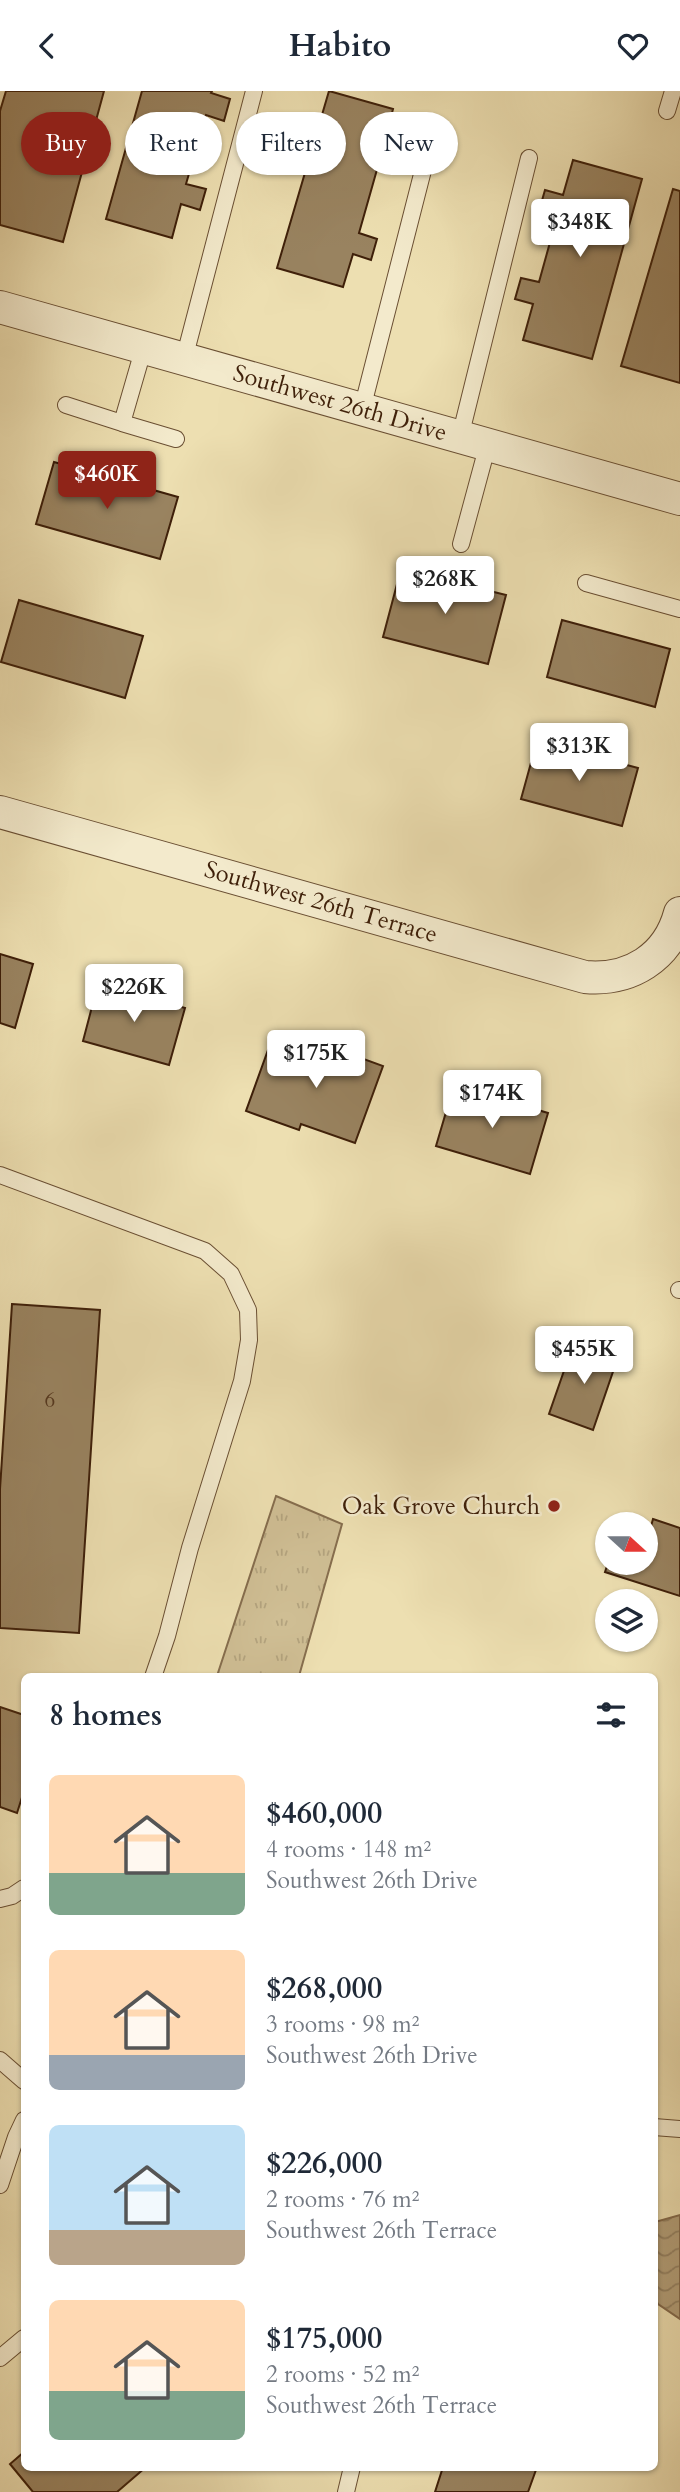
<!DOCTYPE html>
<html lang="en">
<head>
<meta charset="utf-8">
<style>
  body { margin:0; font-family:Cardo,serif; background:#f6f6f7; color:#1f2937; height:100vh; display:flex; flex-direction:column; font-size:26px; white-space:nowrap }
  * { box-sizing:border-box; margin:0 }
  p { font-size:23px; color:#747a83 }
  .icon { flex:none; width:38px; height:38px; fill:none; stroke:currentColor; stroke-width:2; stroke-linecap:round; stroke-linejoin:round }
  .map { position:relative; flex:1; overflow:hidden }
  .panel { position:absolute; left:21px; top:1582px; width:637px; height:798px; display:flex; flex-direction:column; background:#fff; border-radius:10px; box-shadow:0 2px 5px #0004 }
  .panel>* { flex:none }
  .guide { position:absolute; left:21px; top:21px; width:639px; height:63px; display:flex; gap:14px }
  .needle { width:46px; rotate:111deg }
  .buttons { position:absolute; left:595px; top:1421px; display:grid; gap:14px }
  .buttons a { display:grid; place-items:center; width:63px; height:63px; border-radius:50%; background:#fff; box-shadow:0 2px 5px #0004; font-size:35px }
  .price { position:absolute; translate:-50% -60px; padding:0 16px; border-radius:7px; background:#fff; color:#222; font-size:23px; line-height:46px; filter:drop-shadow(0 2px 4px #0008) }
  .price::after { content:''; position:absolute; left:50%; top:42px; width:21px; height:16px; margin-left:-10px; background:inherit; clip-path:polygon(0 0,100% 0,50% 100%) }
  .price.current { background:#8f2418; color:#fff }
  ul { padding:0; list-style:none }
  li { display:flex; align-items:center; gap:21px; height:175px; padding:0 28px }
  li span { display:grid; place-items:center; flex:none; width:196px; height:140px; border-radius:10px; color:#555 }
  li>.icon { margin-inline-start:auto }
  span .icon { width:84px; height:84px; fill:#fffc; stroke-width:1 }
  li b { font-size:30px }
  h2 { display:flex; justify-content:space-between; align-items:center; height:84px; padding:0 28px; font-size:30px }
  .pill { padding:0 24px; border-radius:32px; background:#fff; box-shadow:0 2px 5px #0004; font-size:24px; line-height:63px }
  .pill.current { background:#8f2418; color:#fff }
  header { display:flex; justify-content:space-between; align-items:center; height:91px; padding:0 28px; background:#fff; font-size:32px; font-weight:800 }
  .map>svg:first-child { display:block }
  .grass { fill:url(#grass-tufts); stroke:#866e4e; stroke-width:2 }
  .water { fill:url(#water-waves); stroke:#846b4c; stroke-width:2 }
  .building { fill:#998360; stroke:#3e1f09; stroke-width:2 }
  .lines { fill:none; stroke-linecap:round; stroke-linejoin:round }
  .lane-casing { stroke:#6a4f33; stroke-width:18 }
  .street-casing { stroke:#6a4f33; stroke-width:34 }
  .lane { stroke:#f3eacc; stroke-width:16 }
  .street { stroke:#f3eacc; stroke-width:32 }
  .poi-dot { fill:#8f2418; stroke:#f3eacc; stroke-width:2.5 }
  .labels { text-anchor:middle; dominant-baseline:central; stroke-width:5; stroke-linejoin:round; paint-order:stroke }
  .number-label { font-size:21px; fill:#55381f }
  .street-label { font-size:24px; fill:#3e1f09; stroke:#f3eacc }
  .poi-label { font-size:24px; fill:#3e1f09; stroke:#f3eacc; text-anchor:end }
</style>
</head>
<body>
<header><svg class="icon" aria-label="back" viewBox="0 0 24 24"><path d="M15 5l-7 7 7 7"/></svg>Habito<svg class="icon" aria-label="heart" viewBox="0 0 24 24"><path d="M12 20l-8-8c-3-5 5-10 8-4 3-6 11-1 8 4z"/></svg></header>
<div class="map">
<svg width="680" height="2401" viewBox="0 0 680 2401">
  <defs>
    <pattern id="grass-tufts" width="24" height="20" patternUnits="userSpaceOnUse" patternTransform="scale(1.75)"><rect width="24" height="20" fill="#cfbe94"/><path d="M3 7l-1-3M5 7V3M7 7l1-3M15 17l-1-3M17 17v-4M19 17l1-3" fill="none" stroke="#b3a37e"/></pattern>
    <pattern id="water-waves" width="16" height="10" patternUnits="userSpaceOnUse" patternTransform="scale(1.75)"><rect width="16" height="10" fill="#b29e78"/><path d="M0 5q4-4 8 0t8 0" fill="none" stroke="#928061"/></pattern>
  </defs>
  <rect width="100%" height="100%" fill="#eddfb1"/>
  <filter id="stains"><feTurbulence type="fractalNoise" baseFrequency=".00286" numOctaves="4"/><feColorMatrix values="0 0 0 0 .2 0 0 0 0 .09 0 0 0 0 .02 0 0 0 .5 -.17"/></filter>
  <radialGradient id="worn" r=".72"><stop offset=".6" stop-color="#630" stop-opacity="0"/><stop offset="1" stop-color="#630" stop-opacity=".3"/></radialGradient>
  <!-- grass -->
  <path class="grass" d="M276,1405L342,1433L299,1585H217Z"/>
  <!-- water -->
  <path class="water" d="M680,2124V2228L658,2213L654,2206L655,2131Z"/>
  <!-- building -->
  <path class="building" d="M6,0H104L63,151L0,134V20Z
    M142,0H212L211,2L230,8L224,30L206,24L186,93L206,98L200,119L181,113L172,147L106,128Z
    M329,0L393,18L384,53L403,58L396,80L378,75L359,142L377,148L371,169L353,163L343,196L277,177Z
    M573,69L642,88L592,268L523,249L533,213L515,208L521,187L539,191L557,126L539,120L545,99L563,104Z
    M673,98L680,100V292L621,275Z
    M54,371L178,406L160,468L36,433Z
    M401,478L506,504L488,573L383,546Z
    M19,509L143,545L125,607L1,571Z
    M562,529L670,558L655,616L547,586Z
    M537,650L638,677L622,735L521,708Z
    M0,863L33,873L15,937L0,932Z
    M98,893L185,917L169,974L83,950Z
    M306,947L383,975L355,1052L301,1033L299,1039L246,1020L268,959L298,970Z
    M454,994L548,1022L530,1083L436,1055Z
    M12,1213L100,1219L79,1542L0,1537V1398Z
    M574,1251L618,1266L593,1339L549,1323Z
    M653,1428L680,1437V1505L605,1481L608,1472H646V1446H648Z
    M0,1616L24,1624V1700L17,1722L0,1716Z
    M24,2361V2376H146L117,2401H33L10,2373Z
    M443,2376H537L528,2401H435Z"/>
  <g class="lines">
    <!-- lane casing -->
    <g class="lane-casing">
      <path id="lane" d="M667,20L673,0
        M184,268L254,0
        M66,314L122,332L144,256
        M362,318L430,52
        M122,332L176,348
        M460,346L529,67
        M461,453L488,353
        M586,492L680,518
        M0,1084L205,1160L231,1183L248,1219L249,1249L242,1290L190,1457L167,1545L153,1586
        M679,1199H680
        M0,1808L12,1805L24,1797
        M0,1969L24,1990
        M654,2036L680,2038
        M0,2094L16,2046L24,2029
        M0,2267L24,2247
        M346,2401L352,2376"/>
    </g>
    <!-- street casing -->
    <g class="street-casing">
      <path id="street" d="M0,216L680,408
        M0,721L585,886C630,890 668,867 680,822"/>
    </g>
    <!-- lane -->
    <use href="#lane" class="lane"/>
    <!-- street -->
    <use href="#street" class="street"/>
  </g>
  <!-- markers -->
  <circle class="poi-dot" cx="554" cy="1415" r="7"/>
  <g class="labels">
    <!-- number labels -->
    <g class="number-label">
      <text x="50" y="1309">6</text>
    </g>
    <!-- street labels -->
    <g class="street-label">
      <text transform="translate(340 312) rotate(16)">Southwest 26th Drive</text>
      <text transform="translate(321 811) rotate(16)">Southwest 26th Terrace</text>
    </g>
    <!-- poi labels -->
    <g class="poi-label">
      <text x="540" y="1415">Oak Grove Church</text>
    </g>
  </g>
  <rect width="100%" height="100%" filter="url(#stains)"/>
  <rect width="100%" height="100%" fill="url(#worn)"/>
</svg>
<div class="buttons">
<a><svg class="needle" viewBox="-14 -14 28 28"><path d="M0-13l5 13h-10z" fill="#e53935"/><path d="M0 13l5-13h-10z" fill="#747a83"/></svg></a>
<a><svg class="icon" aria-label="layers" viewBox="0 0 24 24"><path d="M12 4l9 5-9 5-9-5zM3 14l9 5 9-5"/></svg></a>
</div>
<b class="price" style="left:580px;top:168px">$348K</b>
<b class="price current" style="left:107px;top:420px">$460K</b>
<b class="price" style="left:445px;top:525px">$268K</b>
<b class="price" style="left:579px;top:692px">$313K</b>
<b class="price" style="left:134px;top:933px">$226K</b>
<b class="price" style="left:316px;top:999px">$175K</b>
<b class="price" style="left:492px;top:1039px">$174K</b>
<b class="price" style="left:584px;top:1295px">$455K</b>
<div class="guide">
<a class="pill current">Buy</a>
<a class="pill">Rent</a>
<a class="pill">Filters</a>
<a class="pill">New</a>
</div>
<section class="panel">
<h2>8 homes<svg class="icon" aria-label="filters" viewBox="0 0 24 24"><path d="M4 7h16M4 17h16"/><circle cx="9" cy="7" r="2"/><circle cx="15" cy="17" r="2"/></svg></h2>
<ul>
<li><span style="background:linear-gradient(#ffd9b3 70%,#7fa58c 0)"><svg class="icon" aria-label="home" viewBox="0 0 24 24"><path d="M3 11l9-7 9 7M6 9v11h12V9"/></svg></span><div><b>$460,000</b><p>4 rooms · 148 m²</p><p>Southwest 26th Drive</p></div></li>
<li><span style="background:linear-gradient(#ffd9b3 75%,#9aa5b1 0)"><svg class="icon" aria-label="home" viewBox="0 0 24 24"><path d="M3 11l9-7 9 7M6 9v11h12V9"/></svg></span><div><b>$268,000</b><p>3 rooms · 98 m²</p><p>Southwest 26th Drive</p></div></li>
<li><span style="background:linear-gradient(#bfe0f5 75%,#b9a48a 0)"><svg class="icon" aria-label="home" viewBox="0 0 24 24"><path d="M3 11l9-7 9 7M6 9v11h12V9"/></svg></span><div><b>$226,000</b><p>2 rooms · 76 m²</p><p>Southwest 26th Terrace</p></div></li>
<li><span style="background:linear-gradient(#ffd9b3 65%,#7fa58c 0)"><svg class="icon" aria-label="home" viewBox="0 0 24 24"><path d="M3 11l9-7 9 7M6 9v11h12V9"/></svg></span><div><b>$175,000</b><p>2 rooms · 52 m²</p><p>Southwest 26th Terrace</p></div></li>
</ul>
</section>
</div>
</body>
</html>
